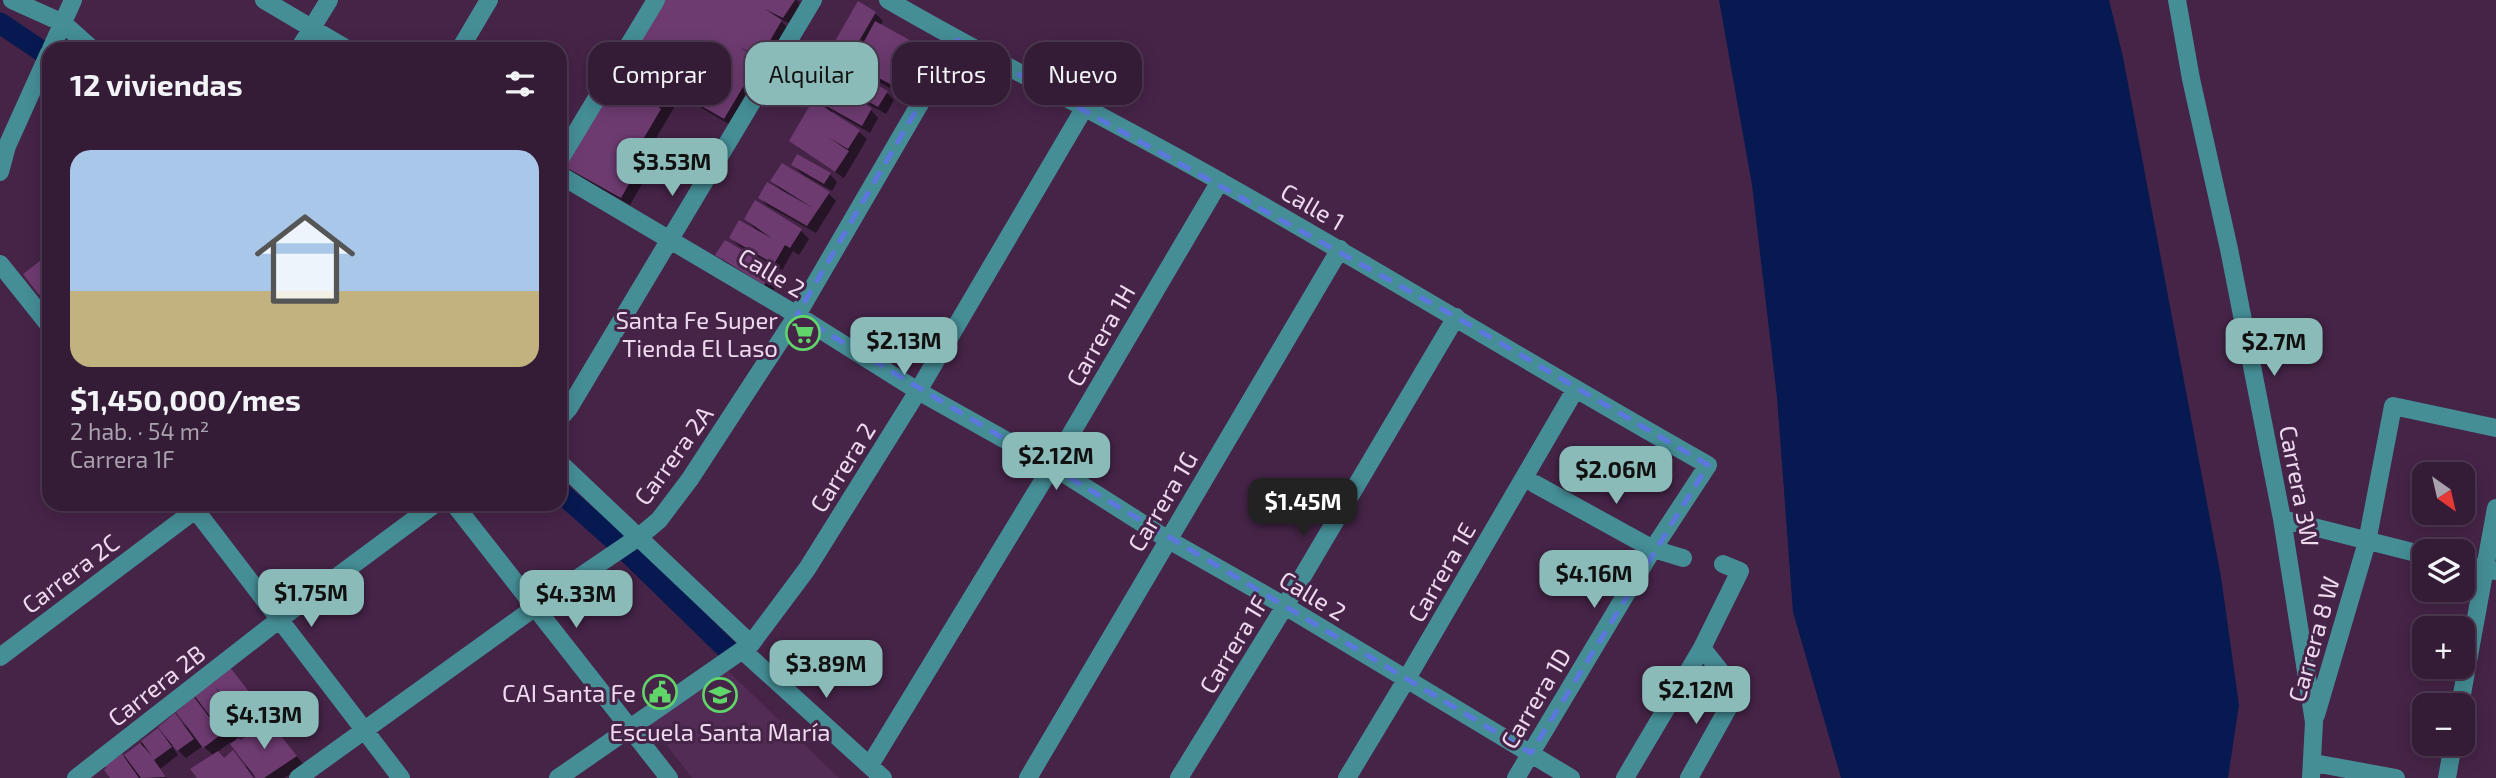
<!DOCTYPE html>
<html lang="es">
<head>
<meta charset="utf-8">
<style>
  body { margin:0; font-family:"Exo 2",sans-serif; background:#3c243e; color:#f1f3f6; height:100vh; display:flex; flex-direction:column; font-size:26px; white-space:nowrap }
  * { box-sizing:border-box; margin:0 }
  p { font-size:23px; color:#a9a1ad }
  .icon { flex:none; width:38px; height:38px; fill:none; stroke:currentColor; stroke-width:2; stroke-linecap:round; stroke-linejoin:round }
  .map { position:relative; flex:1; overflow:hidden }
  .side { position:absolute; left:42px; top:42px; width:525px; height:469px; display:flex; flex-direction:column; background:#341b36; border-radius:21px; box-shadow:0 4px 18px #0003,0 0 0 2px #4e3951 }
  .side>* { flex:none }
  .banner { position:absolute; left:588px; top:42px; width:665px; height:63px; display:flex; gap:14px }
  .needle { width:46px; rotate:146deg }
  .fabs { position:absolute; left:2412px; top:462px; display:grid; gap:14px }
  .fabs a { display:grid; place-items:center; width:63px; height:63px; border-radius:14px; background:#341b36; box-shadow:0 4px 18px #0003,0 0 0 2px #4e3951; font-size:35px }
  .price { position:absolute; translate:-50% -60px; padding:0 16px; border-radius:14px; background:#8bbbb9; color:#111; font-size:23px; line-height:46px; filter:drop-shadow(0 2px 4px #0008) }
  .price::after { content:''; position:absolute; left:50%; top:42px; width:21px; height:16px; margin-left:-10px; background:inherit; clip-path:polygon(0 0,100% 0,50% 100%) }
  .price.current { background:#222; color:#fff }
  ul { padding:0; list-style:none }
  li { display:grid; align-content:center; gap:14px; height:371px; padding:0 28px }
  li+li { border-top:2px solid #4e3951 }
  li span { display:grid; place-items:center; height:217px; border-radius:21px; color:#555 }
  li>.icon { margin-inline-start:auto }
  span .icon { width:126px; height:126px; fill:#fffc; stroke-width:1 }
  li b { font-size:30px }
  h2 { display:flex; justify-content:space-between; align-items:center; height:84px; padding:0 28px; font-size:30px }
  .tag { padding:0 24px; border-radius:21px; background:#341b36; box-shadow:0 4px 18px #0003,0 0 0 2px #4e3951; font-size:24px; line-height:63px }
  .tag.current { background:#8bbbb9; color:#111 }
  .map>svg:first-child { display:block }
  .built { fill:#532c55 }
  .water { fill:#071951 }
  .shadow { fill:#0007; fill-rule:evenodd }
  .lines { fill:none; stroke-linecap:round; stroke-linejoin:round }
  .canal { stroke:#071951; stroke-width:21 }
  .building { fill:#6e3b71 }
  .minor { stroke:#458e96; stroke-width:18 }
  .marked { fill:none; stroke:#5c78df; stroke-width:5; stroke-dasharray:14 9; stroke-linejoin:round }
  .labels { text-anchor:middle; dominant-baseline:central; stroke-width:6; stroke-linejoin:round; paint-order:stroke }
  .street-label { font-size:24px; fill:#eed9ef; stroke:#462448 }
  .poi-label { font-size:24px; fill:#eed9ef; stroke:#462448; text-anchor:end }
</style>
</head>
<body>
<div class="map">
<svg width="2496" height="778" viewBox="0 0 2496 778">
  <rect width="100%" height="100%" fill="#462448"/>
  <!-- built -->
  <path class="built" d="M724,667L839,778H692L650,723Z"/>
  <!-- water -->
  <path class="water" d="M1719,0H2109L2123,57L2221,577L2239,705L2228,778H1841L1793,612L1777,397L1752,185Z"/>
  <!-- shadow -->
  <path class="shadow" d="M659,0H796L811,10L797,2L802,9L791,24L779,19L789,29L768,65L758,60L766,69L732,126L681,96L646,155L654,163L630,205L569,171L561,163Z
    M859,4L875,13L883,21L880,26L914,44L926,56L905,96L866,75L857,66L840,58L833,50Z
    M837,83L886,92L894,100L886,114L845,91Z
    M817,99L871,110L878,118L870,133L832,111L831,114L859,132L867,139L844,178L799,148L791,140L828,110Z
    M793,165L830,174L837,182L832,191L801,173Z
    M772,181L829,194L836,201L816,233L768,206L760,198L783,192Z
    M756,203L801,231L809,239L799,255L793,251L782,270L739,246L731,238L756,230L746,219Z
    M717,255L773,270L781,278L773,291L725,263Z
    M49,263V302H48L25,275Z
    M229,669L263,711L249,722L227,698L225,700L247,731L236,739L241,742L251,737L276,731L304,765L284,778H257L254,775V778H200L214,756L203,746L186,758L173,745L172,746L178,755L160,769L167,778H112L124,757L158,730L170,742L172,741L175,716L187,727L188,726L178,712ZM231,742L248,765L246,767L232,753L225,760L217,752Z"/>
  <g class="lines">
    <!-- canal -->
    <path class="canal" d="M0,23L49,56
      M560,492L622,547L730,652"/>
  </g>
  <!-- building -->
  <path class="building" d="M656,0H795L783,18L765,9L782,20L760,58L740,47L759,60L724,119L672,89L661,107L651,101L661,109L638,148L647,153L621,198L560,164Z
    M858,1L876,12L848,60L830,50Z
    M875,21L915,43L892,85L852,64Z
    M845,67L888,91L878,107L835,83Z
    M825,82L872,108L862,126L814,99Z
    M813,100L860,130L848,149L828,137L849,151L835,172L789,141Z
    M797,154L831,173L824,184L791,165Z
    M782,163L830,192L807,226L758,198L767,182L813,208L770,181Z
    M755,200L802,229L790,248L785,245L774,264L729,238L739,220L773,239L744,219Z
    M725,240L774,269L764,285L715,255Z
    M45,257L49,261V288L39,295L23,274Z
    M229,666L257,702L240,715L215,687L241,722L224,735L194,695Z
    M194,697L222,734L203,748L176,712Z
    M175,713L194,739L177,751L158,727Z
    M269,721L297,756L264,778H256L230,744L238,738L241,740L250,733L251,735Z
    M158,728L172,747L154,760L166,777L141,778L124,755L140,743L152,756L141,741Z
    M233,750L254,778H197L190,769L218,751L224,758Z
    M122,754L139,778H110L104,770L106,768L105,766Z"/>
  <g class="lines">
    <!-- minor -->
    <path class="minor" d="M12,0L63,23L92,49
      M264,0L347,49
      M888,0C998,64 1112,120 1223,183C1386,275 1545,373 1708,465L1653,549L1516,778
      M2177,0L2191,79L2229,249L2282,519L2314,722L2311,778
      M51,49L73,0
      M299,49L329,0
      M460,49L489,0
      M560,159L656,0
      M0,172L7,146L49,53
      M560,175L797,315L918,391L1052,466L1167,539L1285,606L1571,778
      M0,264L49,325
      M560,418L569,408L813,0
      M560,463L751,644
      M1535,484L1653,549L1683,558
      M191,504L401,778
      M454,504L669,778
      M2282,519L2424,555
      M2462,564L2496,571
      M742,650L883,778
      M0,657L203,504
      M2460,705L2496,508
      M2316,715L2367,542L2393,406L2496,428
      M2314,763L2396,778
      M870,765L1052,466L1220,181
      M76,778L280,619L435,504
      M298,778L534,608L640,536L659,520L690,479L797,315L957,40
      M558,778L751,644L807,569L918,391L1085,107
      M1028,778L1340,249
      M1179,778L1285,606L1456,317
      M1347,778L1406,680L1575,390
      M1625,778L1702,648L1740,571L1723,564
      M1689,778L1737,692L1702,648
      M2447,778L2453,744"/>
  </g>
  <!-- marked area -->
  <path class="marked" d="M957,40L1456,317L1708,465L1531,753L797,315Z"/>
  <!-- icons -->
  <defs>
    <g id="supermarket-ring" transform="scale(1.75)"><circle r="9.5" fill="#462448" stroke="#60d56a" stroke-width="1.5"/><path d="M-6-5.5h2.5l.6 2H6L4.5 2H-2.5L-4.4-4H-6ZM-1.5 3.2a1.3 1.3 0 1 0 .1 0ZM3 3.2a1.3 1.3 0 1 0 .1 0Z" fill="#60d56a"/></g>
    <g id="civic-ring" transform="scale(1.75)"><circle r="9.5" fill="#462448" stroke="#60d56a" stroke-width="1.5"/><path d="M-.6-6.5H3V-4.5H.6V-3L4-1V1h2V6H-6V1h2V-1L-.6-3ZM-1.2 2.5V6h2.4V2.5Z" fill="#60d56a"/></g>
    <g id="school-ring" transform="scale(1.75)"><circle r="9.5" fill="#462448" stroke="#60d56a" stroke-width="1.5"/><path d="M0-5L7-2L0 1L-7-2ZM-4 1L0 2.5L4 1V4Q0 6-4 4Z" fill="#60d56a"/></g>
  </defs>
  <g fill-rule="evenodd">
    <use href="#supermarket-ring" x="803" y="333"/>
    <use href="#civic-ring" x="660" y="692"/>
    <use href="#school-ring" x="720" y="695"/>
  </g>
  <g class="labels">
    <!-- street labels -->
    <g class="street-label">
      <text transform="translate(1313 206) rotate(30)">Calle 1</text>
      <text transform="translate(772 272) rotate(31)">Calle 2</text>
      <text transform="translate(1100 335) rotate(-60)">Carrera 1H</text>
      <text transform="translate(673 455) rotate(-54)">Carrera 2A</text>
      <text transform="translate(842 467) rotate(-58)">Carrera 2</text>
      <text transform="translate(2300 486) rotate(79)">Carrera 3W</text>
      <text transform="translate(1162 501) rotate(-59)">Carrera 1G</text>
      <text transform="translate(1441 572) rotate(-60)">Carrera 1E</text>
      <text transform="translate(70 573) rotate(-37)">Carrera 2C</text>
      <text transform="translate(1313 595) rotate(31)">Calle 2</text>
      <text transform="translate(2313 639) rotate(-74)">Carrera 8 W</text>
      <text transform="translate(1233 644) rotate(-59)">Carrera 1F</text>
      <text transform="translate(156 685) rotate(-38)">Carrera 2B</text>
      <text transform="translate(1535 698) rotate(-59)">Carrera 1D</text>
    </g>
    <!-- poi labels -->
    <g class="poi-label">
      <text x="778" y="319">Santa Fe Super<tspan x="778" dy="28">Tienda El Laso</tspan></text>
      <text x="636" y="692">CAI Santa Fe</text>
      <text x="720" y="731" text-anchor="middle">Escuela Santa María</text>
    </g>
  </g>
</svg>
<div class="fabs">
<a><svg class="needle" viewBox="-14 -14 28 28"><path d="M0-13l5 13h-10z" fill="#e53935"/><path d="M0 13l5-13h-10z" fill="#a9a1ad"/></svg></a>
<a><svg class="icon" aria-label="layers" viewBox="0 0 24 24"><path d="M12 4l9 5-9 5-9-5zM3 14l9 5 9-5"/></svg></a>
<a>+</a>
<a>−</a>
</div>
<b class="price" style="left:672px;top:198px">$3.53M</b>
<b class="price" style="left:904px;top:377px">$2.13M</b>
<b class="price" style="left:2274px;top:378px">$2.7M</b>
<b class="price" style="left:1056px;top:492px">$2.12M</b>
<b class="price" style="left:1616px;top:506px">$2.06M</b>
<b class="price current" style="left:1303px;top:538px">$1.45M</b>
<b class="price" style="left:1594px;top:610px">$4.16M</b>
<b class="price" style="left:311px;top:629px">$1.75M</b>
<b class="price" style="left:576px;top:630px">$4.33M</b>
<b class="price" style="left:826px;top:700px">$3.89M</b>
<b class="price" style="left:1696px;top:726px">$2.12M</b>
<b class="price" style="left:264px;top:751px">$4.13M</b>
<div class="banner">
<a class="tag">Comprar</a>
<a class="tag current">Alquilar</a>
<a class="tag">Filtros</a>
<a class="tag">Nuevo</a>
</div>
<section class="side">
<h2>12 viviendas<svg class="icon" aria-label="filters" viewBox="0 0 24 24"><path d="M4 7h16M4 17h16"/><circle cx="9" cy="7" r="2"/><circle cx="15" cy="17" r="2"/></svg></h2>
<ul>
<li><span style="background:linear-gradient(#a9c7e8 65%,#c2b280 0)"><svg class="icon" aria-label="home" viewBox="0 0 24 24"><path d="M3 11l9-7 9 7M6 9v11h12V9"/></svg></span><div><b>$1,450,000/mes</b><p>2 hab. · 54 m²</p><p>Carrera 1F</p></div></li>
</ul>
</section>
</div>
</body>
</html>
